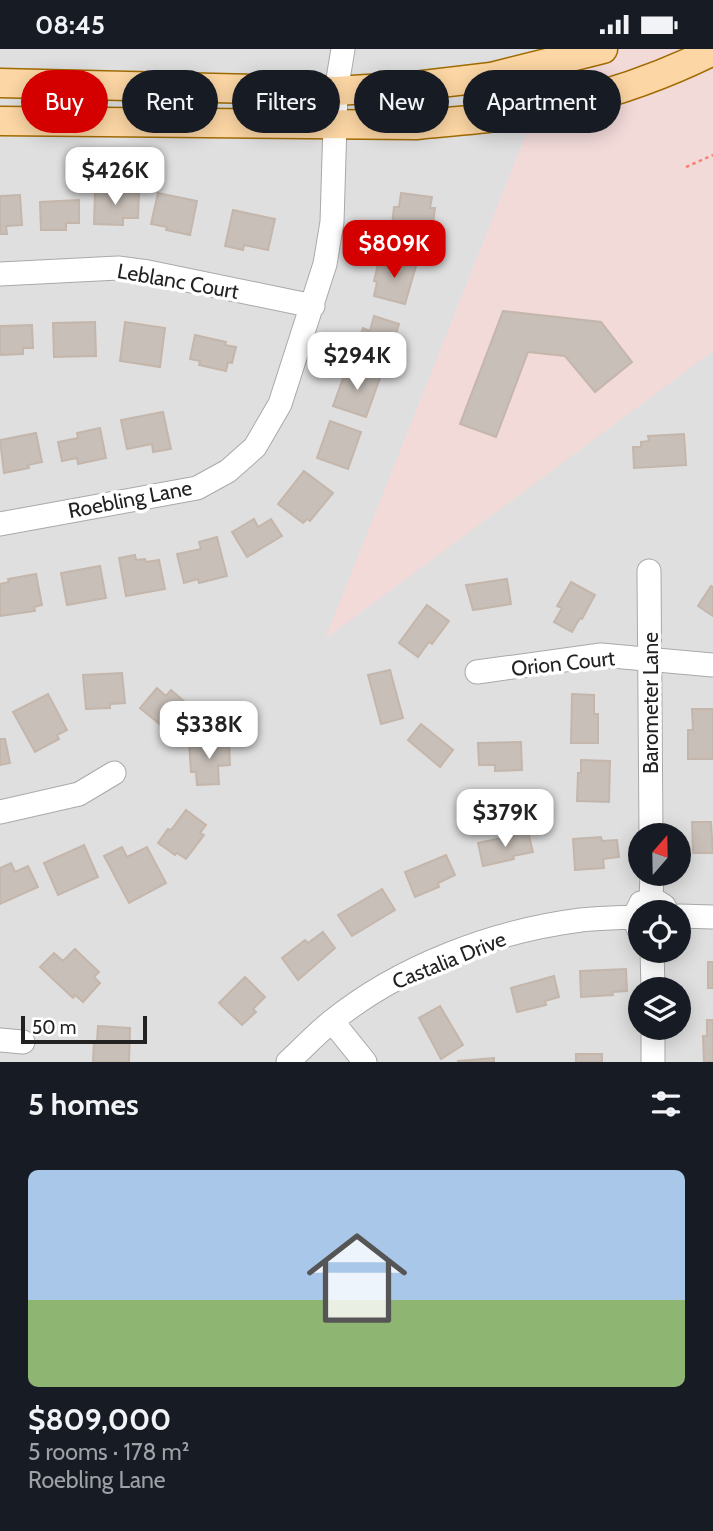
<!DOCTYPE html>
<html lang="en">
<head>
<meta charset="utf-8">
<style>
  body { margin:0; font-family:Cabin,sans-serif; background:#242831; color:#f1f3f6; height:100vh; display:flex; flex-direction:column; font-size:26px; white-space:nowrap }
  * { box-sizing:border-box; margin:0 }
  p { font-size:23px; color:#9ea1a6 }
  .icon { flex:none; width:38px; height:38px; fill:none; stroke:currentColor; stroke-width:2; stroke-linecap:round; stroke-linejoin:round }
  .map { position:relative; height:1013px; overflow:hidden }
  .panel { display:flex; flex-direction:column; background:#171b24; flex:1 }
  .panel>* { flex:none }
  .hud { position:absolute; left:21px; top:21px; width:672px; height:63px; display:flex; gap:14px }
  .needle { width:46px; rotate:20deg }
  .fabs { position:absolute; left:628px; top:774px; display:grid; gap:14px }
  .fabs a { display:grid; place-items:center; width:63px; height:63px; border-radius:50%; background:#171b24; box-shadow:0 4px 18px #0003; font-size:35px }
  .scale { position:absolute; left:21px; bottom:18px; width:126px; box-sizing:border-box; padding-left:7px; border:4px solid #222; border-top:0; font-size:19px; line-height:24px; white-space:nowrap; color:#222; -webkit-text-stroke:5px #fff; paint-order:stroke }
  .price { position:absolute; translate:-50% -60px; padding:0 16px; border-radius:14px; background:#fff; color:#222; font-size:23px; line-height:46px; filter:drop-shadow(0 2px 4px #0008) }
  .price::after { content:''; position:absolute; left:50%; top:42px; width:21px; height:16px; margin-left:-10px; background:inherit; clip-path:polygon(0 0,100% 0,50% 100%) }
  .price.selected { background:#d40000; color:#fff }
  ul { padding:0; list-style:none }
  li { display:grid; align-content:center; gap:14px; height:371px; padding:0 28px }
  li span { display:grid; place-items:center; height:217px; border-radius:10px; color:#555 }
  li>.icon { margin-inline-start:auto }
  span .icon { width:126px; height:126px; fill:#fffc; stroke-width:1 }
  li b { font-size:30px }
  h2 { display:flex; justify-content:space-between; align-items:center; height:84px; padding:0 28px; font-size:30px }
  .tag { padding:0 24px; border-radius:32px; background:#171b24; box-shadow:0 4px 18px #0003; font-size:24px; line-height:63px }
  .tag.selected { background:#d40000; color:#fff }
  .status { display:flex; justify-content:space-between; align-items:center; height:49px; padding:0 35px; background:#171b24; direction:ltr }
  .status svg { height:19px; fill:currentColor }
  .map>svg:first-child { display:block }
  .residential { fill:#e0dfdf; fill-rule:evenodd }
  .commercial { fill:#f2dad9 }
  .building { fill:#c7bfb8; stroke:#c4b6ab; stroke-width:2 }
  .lines { fill:none; stroke-linecap:round; stroke-linejoin:round }
  .minor-casing { stroke:#a9a9a9; stroke-width:25 }
  .major-casing { stroke:#a06b00; stroke-width:31 }
  .path { stroke:#fa8072; stroke-width:2.5; stroke-dasharray:3.5 3.5; stroke-linecap:butt }
  .minor { stroke:#fff; stroke-width:23 }
  .major { stroke:#fcd6a4; stroke-width:28 }
  .labels { text-anchor:middle; dominant-baseline:central; stroke-width:7; stroke-linejoin:round; paint-order:stroke }
  .street-label { font-size:21px; fill:#222; stroke:#fff }
</style>
</head>
<body>
<div class="status"><b>08:45</b><svg viewBox="0 0 49 12"><path d="M0 12V9h3v3zM5 12V6h3v6zM10 12V3h3v9zM15 12V0h3v12zM26 1h20v11H26zM47 4h2v5h-2z"/></svg></div>
<div class="map">
<svg width="713" height="1013" viewBox="0 0 713 1013">
  <rect width="100%" height="100%" fill="#f2efe9"/>
  <!-- residential -->
  <path class="residential" d="M0,0H713V1013H0ZM640,786H679V824H640ZM640,863H679V901H640ZM640,940H679V978H640Z"/>
  <!-- commercial -->
  <path class="commercial" d="M560,0H713V302L325,590Z"/>
  <!-- building -->
  <path class="building" d="M95,142L139,144L138,169H123V176L94,175Z
    M158,144L197,152L190,186L166,181L167,178L151,175Z
    M401,144L432,148L430,159H435L431,191L391,186L394,158H399Z
    M20,146L22,176L6,177L7,185H0V147Z
    M79,151V174H66V181H41L40,153Z
    M233,161L275,170L268,201L244,196L243,201L225,197Z
    M380,207L416,217L405,255L374,247L377,233L374,232Z
    M503,262L601,273L632,313L595,343L565,307L528,303L496,388L460,375Z
    M374,267L399,275L387,314L355,304L363,279L370,282Z
    M95,273L96,307L54,308L53,274Z
    M125,273L165,279L160,318L120,312Z
    M32,276L33,299H23V305L0,306V277Z
    M195,286L226,293L225,296L236,298L232,314L228,313L226,322L199,316L200,312L190,310Z
    M347,318L380,329L366,368L333,357Z
    M163,363L171,400L153,403L152,395L127,400L121,371Z
    M330,372L361,383L348,420L317,409Z
    M100,379L106,409L78,415L77,409L62,412L58,393L78,389L77,384Z
    M36,384L42,413L28,416L29,419L4,424L0,391Z
    M684,385L686,416L634,419L633,398H641V393L649,392L648,387Z
    M304,422L333,444L310,472L307,470L303,474L278,455Z
    M254,470L258,478L271,470L282,487L247,508L232,483Z
    M217,488L227,527L199,534L198,530L184,534L177,505L201,500L199,493Z
    M135,506L136,511L145,510L146,513L159,511L165,540L126,547L119,509Z
    M100,517L106,549L67,556L61,524Z
    M36,525L42,556L34,558L35,562L0,567V535L9,533L8,530Z
    M507,530L511,555L473,561L466,536Z
    M571,533L595,546L582,570L580,569L572,583L554,573L562,559L557,557Z
    M711,537L713,538V567L698,557Z
    M427,556L449,572L432,595L429,593L418,608L399,594Z
    M390,621L403,669L381,675L368,626Z
    M122,624L125,654L110,655V659L86,660L83,626Z
    M157,639L166,647L171,641L194,661L173,686L140,659Z
    M48,645L67,681L57,686L59,690L35,703L13,663Z
    M572,645L594,646V665H598V694H571Z
    M692,660H713V710H688V681H693Z
    M421,675L453,701L440,718L408,691Z
    M0,690H5L10,714L0,716Z
    M229,692L230,716L218,717L219,735L197,736L196,723H191L189,694Z
    M521,693L522,721L495,722V716H479L478,694Z
    M581,711L610,712L609,753L577,752L578,724H581Z
    M186,761L206,776L200,784L204,786L186,810L177,804L175,806L158,794L168,780L171,781Z
    M692,773H711L713,804H693Z
    M528,783L533,803L513,807L514,810L483,817L478,794Z
    M601,788L602,792L617,791L619,808L603,810L604,819L575,821L573,790Z
    M84,796L98,828L58,846L44,814Z
    M122,798L127,808L147,798L166,834L129,854L104,807Z
    M446,806L455,826L438,834L439,838L415,848L405,823Z
    M11,814L15,823L28,817L38,838L0,855V819Z
    M382,840L395,861L352,887L338,866Z
    M323,883L335,899L298,931L282,909L305,891L308,894Z
    M75,900L99,923L94,928L100,934L83,953L75,946L73,949L40,918L54,904L63,912Z
    M708,913H713V939H708Z
    M626,920L627,942L612,943L613,946L581,948L580,922Z
    M554,927L559,948L545,952L546,956L517,963L511,939Z
    M245,928L265,948L253,960L256,963L242,976L219,954Z
    M440,957L463,996L441,1010L419,969Z
    M707,971H713V1013H704L703,987H707Z
    M98,977L130,979L129,1013H93L94,992L97,993Z
    M576,1005H602V1013H576Z
    M494,1009V1013H458V1012Z"/>
  <g class="lines">
    <!-- minor casing -->
    <g class="minor-casing">
      <path id="minor" d="M0,225L118,219L148,223L313,257
        M0,475L197,439L228,422L255,398L280,355L325,215L332,173L336,42L343,0
        M649,522L651,786
        M477,623L601,606L713,616
        M0,763L79,745L114,724
        M651,851L652,824
        M679,867L713,868
        M638,879L634,868L641,854L656,852L664,857L667,863
        M652,901L653,940
        M332,972L365,1013
        M653,978V1013
        M0,991L23,993
        M288,1013C302,1000 316,985 331,973C400,917 494,882 581,871C598,869 616,869 634,868"/>
    </g>
    <!-- major casing -->
    <g class="major-casing">
      <path id="major" d="M0,34L336,42L415,37L491,28L603,0
        M0,72L416,76C467,71 521,68 571,54C619,42 669,24 713,2"/>
    </g>
    <!-- path -->
    <path class="path" d="M686,118L713,106"/>
    <!-- minor -->
    <use href="#minor" class="minor"/>
    <!-- major -->
    <use href="#major" class="major"/>
  </g>
  <g class="labels">
    <!-- street labels -->
    <g class="street-label">
      <text transform="translate(178 232) rotate(10)">Leblanc Court</text>
      <text transform="translate(130 450) rotate(-11)">Roebling Lane</text>
      <text transform="translate(563 614) rotate(-6)">Orion Court</text>
      <text transform="translate(650 654) rotate(-90)">Barometer Lane</text>
      <text transform="translate(449 911) rotate(-22)">Castalia Drive</text>
    </g>
  </g>
</svg>
<div class="fabs">
<a><svg class="needle" viewBox="-14 -14 28 28"><path d="M0-13l5 13h-10z" fill="#e53935"/><path d="M0 13l5-13h-10z" fill="#9ea1a6"/></svg></a>
<a><svg class="icon" aria-label="locate" viewBox="0 0 24 24"><circle cx="12" cy="12" r="6"/><path d="M12 2v4M12 18v4M2 12h4M18 12h4"/></svg></a>
<a><svg class="icon" aria-label="layers" viewBox="0 0 24 24"><path d="M12 4l9 5-9 5-9-5zM3 14l9 5 9-5"/></svg></a>
</div>
<div class="scale">50 m</div>
<b class="price" style="left:115px;top:158px">$426K</b>
<b class="price selected" style="left:394px;top:231px">$809K</b>
<b class="price" style="left:357px;top:343px">$294K</b>
<b class="price" style="left:209px;top:712px">$338K</b>
<b class="price" style="left:505px;top:800px">$379K</b>
<div class="hud">
<a class="tag selected">Buy</a>
<a class="tag">Rent</a>
<a class="tag">Filters</a>
<a class="tag">New</a>
<a class="tag">Apartment</a>
</div>
</div>
<section class="panel">
<h2>5 homes<svg class="icon" aria-label="filters" viewBox="0 0 24 24"><path d="M4 7h16M4 17h16"/><circle cx="9" cy="7" r="2"/><circle cx="15" cy="17" r="2"/></svg></h2>
<ul>
<li><span style="background:linear-gradient(#a9c7e8 60%,#8fb573 0)"><svg class="icon" aria-label="home" viewBox="0 0 24 24"><path d="M3 11l9-7 9 7M6 9v11h12V9"/></svg></span><div><b>$809,000</b><p>5 rooms · 178 m²</p><p>Roebling Lane</p></div></li>
</ul>
</section>
</body>
</html>
